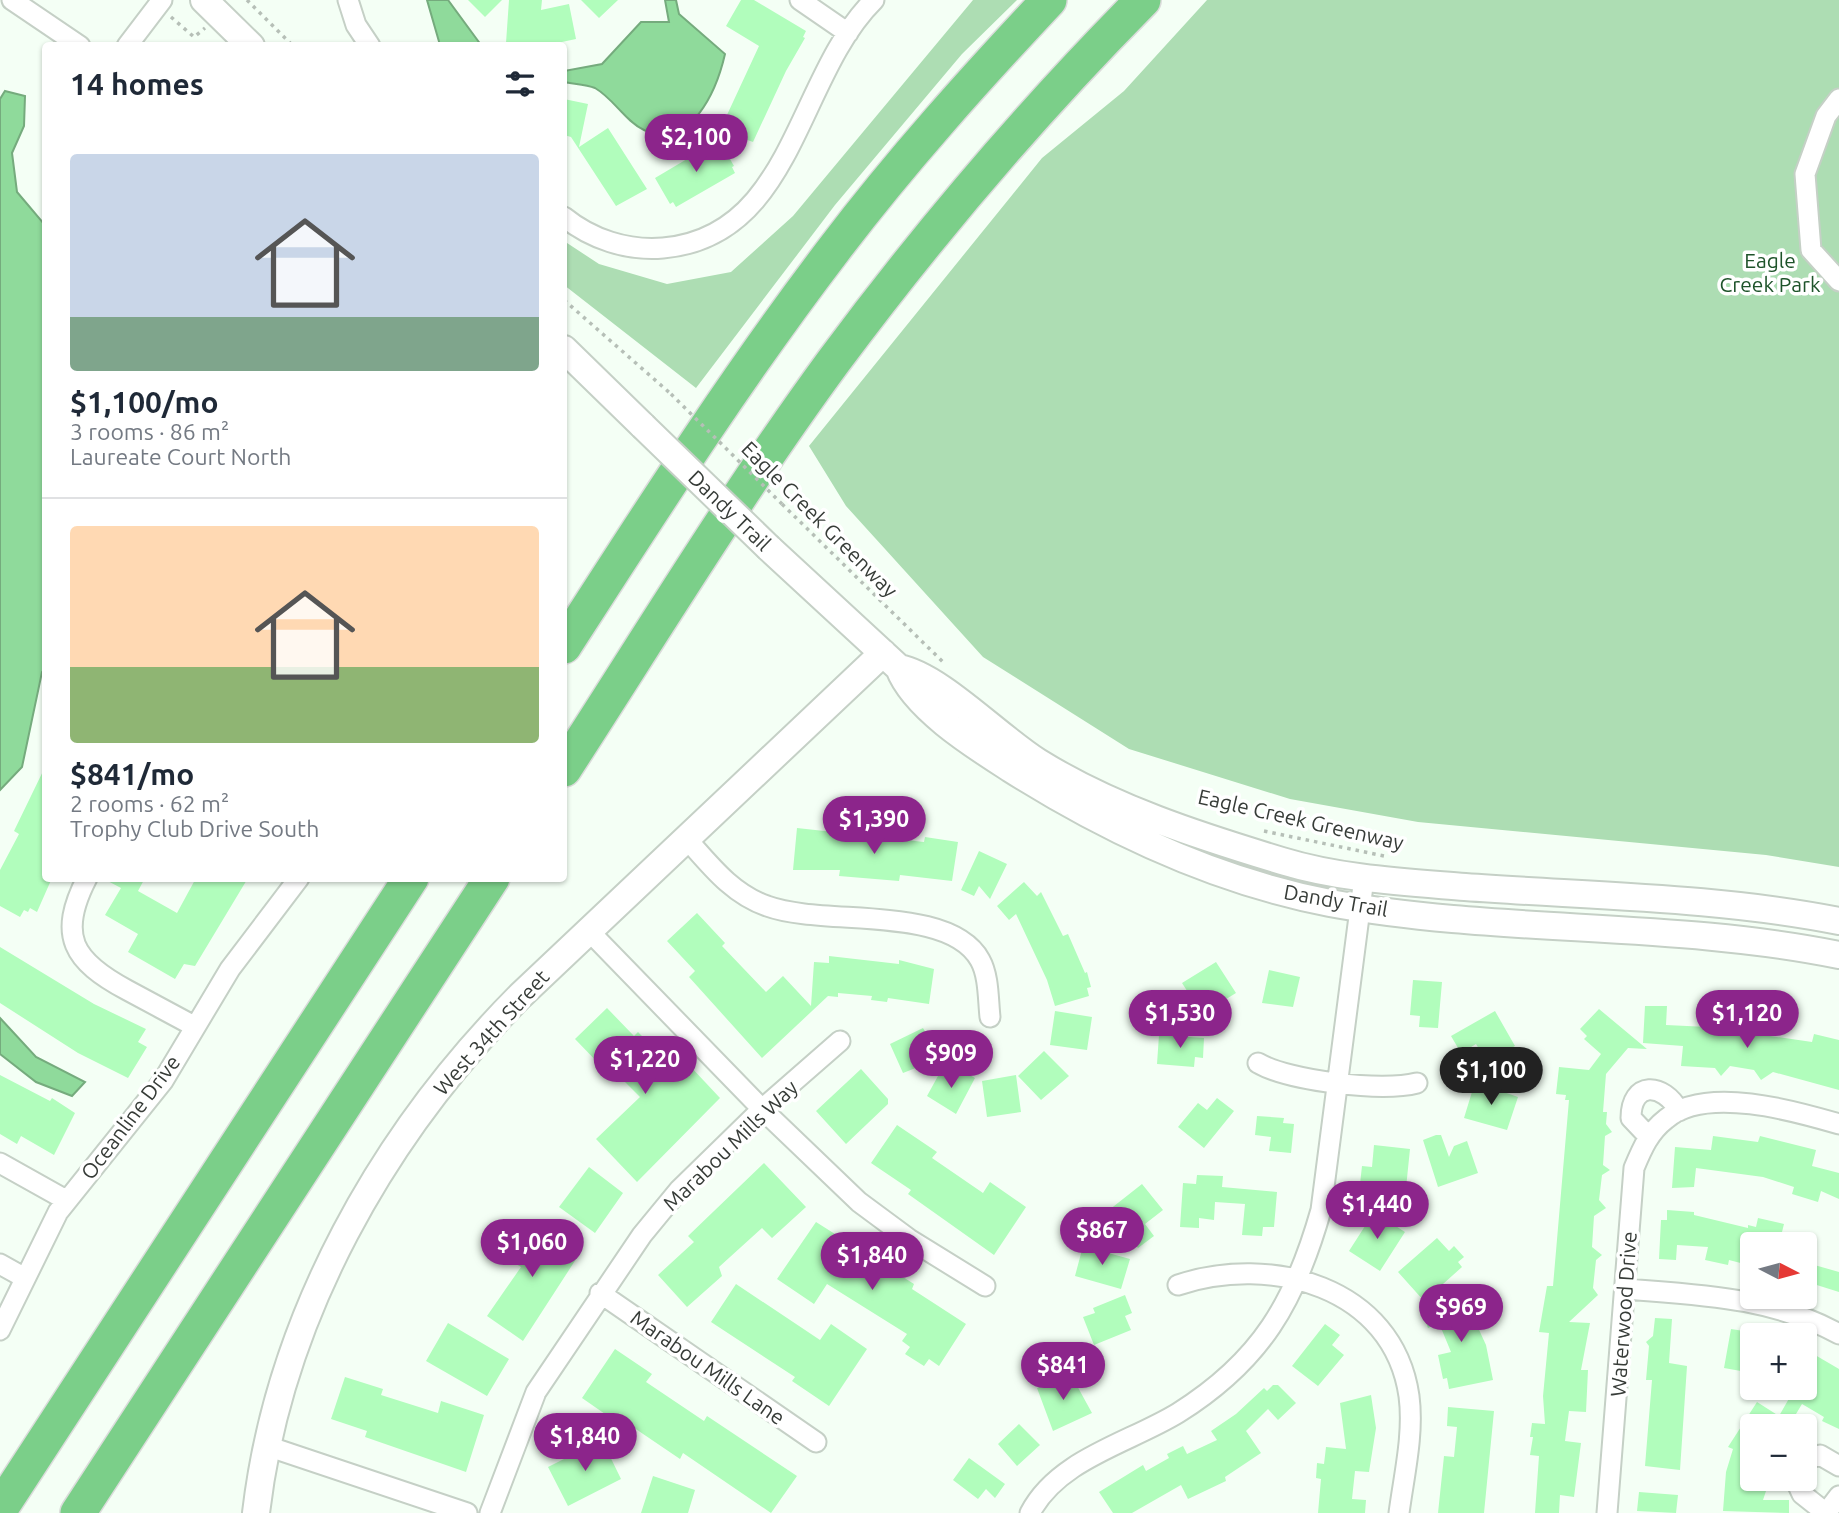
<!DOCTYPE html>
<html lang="en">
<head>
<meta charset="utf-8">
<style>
  body { margin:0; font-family:Ubuntu,sans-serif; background:#f6f6f7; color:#1f2937; height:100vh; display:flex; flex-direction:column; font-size:26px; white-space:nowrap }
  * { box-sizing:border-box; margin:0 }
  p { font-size:23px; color:#747a83 }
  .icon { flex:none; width:38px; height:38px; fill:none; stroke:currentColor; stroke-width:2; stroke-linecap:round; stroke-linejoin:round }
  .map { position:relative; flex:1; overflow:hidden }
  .side { position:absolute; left:42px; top:42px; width:525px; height:840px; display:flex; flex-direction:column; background:#fff; border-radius:7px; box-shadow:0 2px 5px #0004 }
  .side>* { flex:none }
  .needle { width:46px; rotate:96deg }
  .buttons { position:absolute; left:1740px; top:1232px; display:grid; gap:14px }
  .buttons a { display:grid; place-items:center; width:77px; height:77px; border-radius:7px; background:#fff; box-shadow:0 2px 5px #0004; font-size:35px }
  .price { position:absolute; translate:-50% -60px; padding:0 16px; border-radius:24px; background:#8c258b; color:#fff; font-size:23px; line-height:46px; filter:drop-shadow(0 2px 4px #0008) }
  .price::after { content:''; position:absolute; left:50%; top:42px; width:21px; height:16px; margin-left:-10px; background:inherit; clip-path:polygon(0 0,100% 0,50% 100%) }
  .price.selected { background:#222; color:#fff }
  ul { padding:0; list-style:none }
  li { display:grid; align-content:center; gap:14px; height:371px; padding:0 28px }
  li+li { border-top:2px solid #e0e1e3 }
  li span { display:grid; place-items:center; height:217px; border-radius:7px; color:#555 }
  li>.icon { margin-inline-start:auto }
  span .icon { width:126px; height:126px; fill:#fffc; stroke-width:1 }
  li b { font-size:30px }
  h2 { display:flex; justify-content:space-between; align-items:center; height:84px; padding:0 28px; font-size:30px }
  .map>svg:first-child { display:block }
  .green { fill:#adddb3 }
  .water { fill:#8fda9b; stroke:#75ab7d; stroke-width:2 }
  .building { fill:#b1fdbc }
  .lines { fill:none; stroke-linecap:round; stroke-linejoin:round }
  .street-casing { stroke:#c5d0c6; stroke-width:23 }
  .secondary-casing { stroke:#c5d0c6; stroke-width:30 }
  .highway-casing { stroke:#dbdcdb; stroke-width:38 }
  .path { stroke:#b6bfb7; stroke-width:3.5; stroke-dasharray:3.5 5; stroke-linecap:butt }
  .street { stroke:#fff; stroke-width:19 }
  .secondary { stroke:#fff; stroke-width:26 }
  .highway { stroke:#7bcf89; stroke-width:35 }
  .secondary-bridge-casing { stroke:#c5d0c6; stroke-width:30; stroke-linecap:butt }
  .path-bridge { stroke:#b6bfb7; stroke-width:3.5; stroke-dasharray:3.5 5; stroke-linecap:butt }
  .secondary-bridge { stroke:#fff; stroke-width:26 }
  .labels { text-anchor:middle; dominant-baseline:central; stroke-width:7; stroke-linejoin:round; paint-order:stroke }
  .park-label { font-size:21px; fill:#1e532a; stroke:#fff }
  .street-label { font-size:21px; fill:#373c38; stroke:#fff }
</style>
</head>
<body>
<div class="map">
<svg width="1839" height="1513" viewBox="0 0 1839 1513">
  <rect width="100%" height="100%" fill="#f4fff5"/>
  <!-- green -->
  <path class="green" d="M973,0H1017L962,54L835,205L696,388L564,285V241L599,264L667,284L731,272L793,216Z
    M1207,0H1839V867L1766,855L1418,822L1290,799L1129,749L983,657L846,506L809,446L1042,158L1124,91Z"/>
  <!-- water -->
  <path class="water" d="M427,0H448L481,45H440Z
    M665,0H676L679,14L725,54C717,89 691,152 644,130C625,121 614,99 595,88C586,84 573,84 564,82V71L602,64L641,22H669Z
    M5,91L25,96L24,126L12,153L17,192L45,225L46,669L42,672L22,767L0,790V99Z
    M0,1018L36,1057L85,1082L72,1096L36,1082L0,1054Z"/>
  <!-- building -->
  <path class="building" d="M468,0H502L485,17Z
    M509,0H542L541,10L569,4L576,39L543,46L506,43Z
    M581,0H618L599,18Z
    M741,0H754L806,31L803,37L805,38L786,71L753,142L720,130L759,46L726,26Z
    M564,99L588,104L579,147L608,128L647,189L616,206L571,137L564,135Z
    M719,140L734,166L732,167L735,173L676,207L673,202L670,204L655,178Z
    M46,765V878H52L37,912L30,908L28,912L24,910L20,917L0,906V870L19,834L14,831Z
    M797,828L924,842L925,837L958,842L952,881L900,875L899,881L839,876L840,870H793Z
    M979,851L1007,864L990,899L979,886L974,896L961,890Z
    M102,878H145L138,891L177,913L196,878H248L195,966L184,964L175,979L128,952L138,934L105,915L121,888Z
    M1024,882L1037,896L1041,892L1063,936L1068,934L1085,973L1087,972L1091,987L1087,988L1089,996L1055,1006L1047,980L1016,914L1009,920L997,906Z
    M697,913L725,943L722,946L766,992L783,976L811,1006L814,962L829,963V956L899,964V960L934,969L929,1004L888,998L887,1002L871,1000L872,996L838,993V997L828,996L762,1058L689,977L695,971L667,941Z
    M0,947L94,1004L146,1029L138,1042L147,1047L128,1078L78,1053L0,1003Z
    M1216,962L1236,993L1218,1004L1223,1012L1207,1022L1182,983Z
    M1269,970L1300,977L1293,1007L1262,1003Z
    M1413,980L1442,982L1438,1028L1419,1027L1420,1016L1410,1015Z
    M1645,1006H1667L1666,1025L1708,1027L1812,1042L1814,1034L1839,1040V1090L1773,1072L1761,1080L1754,1070L1730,1066L1721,1076L1715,1068L1681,1066L1683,1046L1643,1043Z
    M607,1008L634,1036L638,1032L680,1075L690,1066L720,1098L637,1182L596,1139L640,1097L606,1063L602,1067L575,1039Z
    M1599,1009L1647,1049L1628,1048L1606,1074L1603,1112H1607L1606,1124L1612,1132L1605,1136L1603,1165L1610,1170L1602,1175L1599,1200L1606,1208L1594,1216L1592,1247L1602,1255L1596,1260L1593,1288L1598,1295L1569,1322L1590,1323L1581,1370H1588L1586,1412L1569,1411L1565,1441L1581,1443L1574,1497L1560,1495L1559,1513H1535L1539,1456L1530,1455L1533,1437H1530L1532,1423L1545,1424L1543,1396L1549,1333L1539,1332L1547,1286H1553L1569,1100H1565L1566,1095L1556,1094L1559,1067L1589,1070L1601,1054L1584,1039L1587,1036L1580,1029Z
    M1055,1011L1092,1017L1087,1050L1050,1045Z
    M1495,1011L1515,1046L1487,1062L1476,1044L1461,1053L1451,1036Z
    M923,1028L941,1058L903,1073L890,1044Z
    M1159,1035L1204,1038L1203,1058L1195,1057L1194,1067L1157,1064Z
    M1044,1051L1069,1076L1041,1100L1018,1076Z
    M944,1065L952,1083L959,1069L975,1078L956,1114L927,1096Z
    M861,1069L888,1099V1104L846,1144L816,1111Z
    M0,1075L50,1101L52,1098L75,1113L54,1155L21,1136L17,1144L0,1134Z
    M1016,1075L1021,1112L987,1117L982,1081Z
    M1475,1082L1518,1097L1507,1130L1464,1118Z
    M1217,1098L1234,1111L1204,1148L1178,1127L1198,1103L1207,1110Z
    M1257,1116L1284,1118L1283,1123L1294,1124L1291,1153L1269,1151L1271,1137L1255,1135Z
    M897,1125L937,1152L932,1158L983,1193L990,1182L1026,1207L994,1255L908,1194L911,1190L871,1163Z
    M1436,1135H1441L1449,1157L1454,1146L1467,1141L1478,1173L1438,1187L1423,1140Z
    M1713,1136L1758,1142L1760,1136L1816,1150L1812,1166L1839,1173V1199L1821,1191L1818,1202L1792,1194L1794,1187L1763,1177L1696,1168L1694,1187L1672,1188L1675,1147L1711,1150Z
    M1374,1145L1410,1149L1406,1188L1360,1184L1362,1166L1372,1167Z
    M764,1163L806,1207L772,1238L762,1228L719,1267L722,1276L687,1307L658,1275L694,1242L688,1236Z
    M589,1167L623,1193L595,1233L559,1207Z
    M1197,1175L1223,1176L1222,1187L1277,1192L1274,1227H1263L1262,1236L1242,1235L1245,1204L1215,1202L1214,1220L1199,1218V1228L1180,1227L1183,1183L1196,1184Z
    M1142,1184L1163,1210L1145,1224L1154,1236L1138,1248L1109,1210Z
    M1667,1210L1694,1212V1215L1748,1228V1225L1756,1227L1758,1218L1784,1224L1779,1244H1752V1266L1729,1260L1728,1265L1705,1260L1708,1247L1677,1245L1676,1260L1659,1259L1661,1220H1667Z
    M1374,1212L1405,1232L1380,1271L1349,1251Z
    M529,1220L580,1253L523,1341L487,1316L521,1267L505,1257Z
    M816,1222L914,1284L912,1289L966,1324L939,1366L929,1359L924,1366L905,1354L910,1347L902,1341L907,1334L827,1284L814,1304L777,1279Z
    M1437,1238L1449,1251L1454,1246L1464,1257L1458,1262L1462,1267L1424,1301L1398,1272Z
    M1083,1246L1130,1259L1121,1289L1075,1276Z
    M1804,1262L1839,1272V1292L1804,1281Z
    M736,1284L820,1340L831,1324L867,1349L829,1406L792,1381L795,1377L711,1322Z
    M1125,1295L1132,1313L1125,1316L1131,1330L1094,1345L1083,1317L1095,1313L1093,1308Z
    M1463,1295L1486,1345L1493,1380L1449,1389L1447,1378L1443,1379L1438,1355L1451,1352L1439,1323L1428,1328L1422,1312Z
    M1655,1318L1672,1319L1669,1363L1687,1366L1680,1470L1645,1466L1652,1380H1646L1649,1346L1646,1342L1653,1336Z
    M448,1323L509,1359L487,1396L426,1361Z
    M1325,1324L1340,1335L1332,1345L1344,1355L1318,1386L1292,1366Z
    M1731,1329L1744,1331L1743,1335L1752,1337V1373L1724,1368Z
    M615,1349L652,1374L646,1382L704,1421L707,1416L797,1476L771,1513L683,1453L680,1459L621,1419L618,1423L582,1398Z
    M1810,1352L1839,1369V1429L1822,1421L1824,1417L1802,1404L1790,1424L1794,1426H1752V1479H1770L1763,1500H1789V1513L1723,1511L1726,1472L1733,1449L1728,1447L1757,1402L1779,1416L1795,1388H1804V1362Z
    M1070,1373L1092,1413L1053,1431L1037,1388Z
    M345,1377L383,1389L381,1395L438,1413L441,1401L484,1415L466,1472L365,1437L367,1431L331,1419Z
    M1273,1385H1278L1296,1403L1278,1420L1268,1409L1246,1431L1261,1453L1225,1477L1226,1481L1188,1499L1181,1485L1132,1513H1113L1099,1492L1143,1465L1146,1471L1169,1458L1167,1454L1183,1446L1187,1454L1217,1440L1211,1431L1236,1414L1264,1388L1267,1391Z
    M1371,1395L1376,1428L1369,1472L1355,1471L1352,1499L1366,1500L1365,1513H1318L1321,1479L1316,1478L1317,1463L1324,1464L1326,1447L1346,1449L1340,1403Z
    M1448,1407L1494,1411L1484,1513H1438L1444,1456L1454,1457L1457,1427L1447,1426Z
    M1019,1424L1040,1445L1017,1466L998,1444Z
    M602,1440L621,1479L568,1506L548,1467Z
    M969,1458L1005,1484L995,1498L986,1489L978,1499L953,1480Z
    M653,1476L695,1490L688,1513H641Z
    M1639,1492L1678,1495L1676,1513L1637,1511Z"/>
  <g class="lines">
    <!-- street casing -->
    <g class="street-casing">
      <path id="street" d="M12,0L80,46
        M348,0L356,25L370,46
        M800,0L848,33
        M127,46L162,0
        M1839,99L1826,116L1805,174L1811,250L1839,281
        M564,217C591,239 627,251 663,248C794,237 796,77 874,0
        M686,838C710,865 732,894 767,906C824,927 949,904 980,960C989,976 988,999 990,1017
        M87,878C57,936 73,961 127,990C149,1002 172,1014 194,1026
        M588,930L762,1109L859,1202L909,1239L985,1286
        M1258,1063C1289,1081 1382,1092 1417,1083
        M1649,1137L1631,1118C1631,1081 1663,1082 1679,1111
        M0,1163L66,1200
        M0,1264L25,1278
        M1178,1285C1270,1254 1393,1286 1409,1396C1414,1434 1404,1475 1399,1513
        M1626,1289C1700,1295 1772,1297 1839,1334
        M600,1293L816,1442
        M0,1330L58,1212L163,1081L230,969L299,878
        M267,1446L467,1513
        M1804,1460L1820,1455L1839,1466
        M1795,1479L1802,1494L1826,1513
        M490,1513L536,1392L642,1235L679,1190L762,1109L840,1041
        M1030,1513C1058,1459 1129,1443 1178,1413C1261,1361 1295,1302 1321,1210L1364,878
        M1607,1513L1634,1168C1642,1149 1649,1132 1666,1119C1705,1085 1795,1111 1839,1124
        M1826,1513L1839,1496"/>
    </g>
    <!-- secondary casing -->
    <g class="secondary-casing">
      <path id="secondary" d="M204,0L251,46
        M564,349L643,426
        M769,548L899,668C914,708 975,746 1011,769C1109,831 1216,881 1330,903C1498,934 1672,921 1839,955
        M899,668C940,676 998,737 1038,762C1112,808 1199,836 1282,861C1341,879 1404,882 1465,887C1588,896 1718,897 1839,921
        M256,1513C279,1317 383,1134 520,996L883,653"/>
    </g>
    <!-- highway casing -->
    <g class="highway-casing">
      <path id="highway" d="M564,646C651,511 737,376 835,248C901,161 974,80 1049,0
        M564,769C652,633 737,493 833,362C928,234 1031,113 1143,0
        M0,1509L411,878
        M78,1513L492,878"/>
    </g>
    <!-- path -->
    <path class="path" d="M247,0L293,46
      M171,17L194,37L205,28
      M564,300L671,394
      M782,504L945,664
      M1264,831L1384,856"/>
    <!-- street -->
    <use href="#street" class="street"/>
    <!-- secondary -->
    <use href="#secondary" class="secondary"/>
    <!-- highway -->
    <use href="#highway" class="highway"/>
    <!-- secondary-bridge casing -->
    <g class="secondary-bridge-casing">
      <path id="secondary-bridge" d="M643,426L769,548"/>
    </g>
    <!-- path-bridge -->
    <path class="path-bridge" d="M671,394L782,504"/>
    <!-- secondary-bridge -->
    <use href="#secondary-bridge" class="secondary-bridge"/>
  </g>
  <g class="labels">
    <!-- park labels -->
    <g class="park-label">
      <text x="1770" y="260">Eagle<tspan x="1770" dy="24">Creek Park</tspan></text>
    </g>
    <!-- street labels -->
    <g class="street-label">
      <text transform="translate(730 510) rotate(44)">Dandy Trail</text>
      <text transform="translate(820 519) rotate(45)">Eagle Creek Greenway</text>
      <text transform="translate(1301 819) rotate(13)">Eagle Creek Greenway</text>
      <text transform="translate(1336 900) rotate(10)">Dandy Trail</text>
      <text transform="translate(491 1032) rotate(-48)">West 34th Street</text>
      <text transform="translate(130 1117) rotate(-53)">Oceanline Drive</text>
      <text transform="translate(730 1145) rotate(-44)">Marabou Mills Way</text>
      <text transform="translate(1623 1314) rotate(-86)">Waterwood Drive</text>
      <text transform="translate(708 1367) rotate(35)">Marabou Mills Lane</text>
    </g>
  </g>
</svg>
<div class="buttons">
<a><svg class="needle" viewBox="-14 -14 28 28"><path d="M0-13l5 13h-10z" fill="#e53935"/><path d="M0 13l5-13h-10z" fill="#747a83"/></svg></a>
<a>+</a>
<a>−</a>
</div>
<b class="price" style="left:696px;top:174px">$2,100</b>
<b class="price" style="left:874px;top:856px">$1,390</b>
<b class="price" style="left:1180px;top:1050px">$1,530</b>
<b class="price" style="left:1747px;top:1050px">$1,120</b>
<b class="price" style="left:951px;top:1090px">$909</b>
<b class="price" style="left:645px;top:1096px">$1,220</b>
<b class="price selected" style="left:1491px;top:1107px">$1,100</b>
<b class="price" style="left:1377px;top:1241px">$1,440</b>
<b class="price" style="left:1102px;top:1267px">$867</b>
<b class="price" style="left:532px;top:1279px">$1,060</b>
<b class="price" style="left:872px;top:1292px">$1,840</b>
<b class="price" style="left:1461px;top:1344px">$969</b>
<b class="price" style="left:1063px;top:1402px">$841</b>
<b class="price" style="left:585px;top:1473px">$1,840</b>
<section class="side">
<h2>14 homes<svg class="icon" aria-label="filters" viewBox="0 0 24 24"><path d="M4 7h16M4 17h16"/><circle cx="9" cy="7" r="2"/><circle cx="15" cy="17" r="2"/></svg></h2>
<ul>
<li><span style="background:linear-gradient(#c9d6e8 75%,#7fa58c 0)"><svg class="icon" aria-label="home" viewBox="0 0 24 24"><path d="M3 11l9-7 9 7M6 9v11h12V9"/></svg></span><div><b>$1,100/mo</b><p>3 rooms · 86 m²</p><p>Laureate Court North</p></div></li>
<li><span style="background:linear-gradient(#ffd9b3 65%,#8fb573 0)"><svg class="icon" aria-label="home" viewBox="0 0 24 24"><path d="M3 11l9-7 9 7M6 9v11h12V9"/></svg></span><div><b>$841/mo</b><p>2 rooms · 62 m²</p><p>Trophy Club Drive South</p></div></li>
</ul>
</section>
</div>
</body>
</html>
